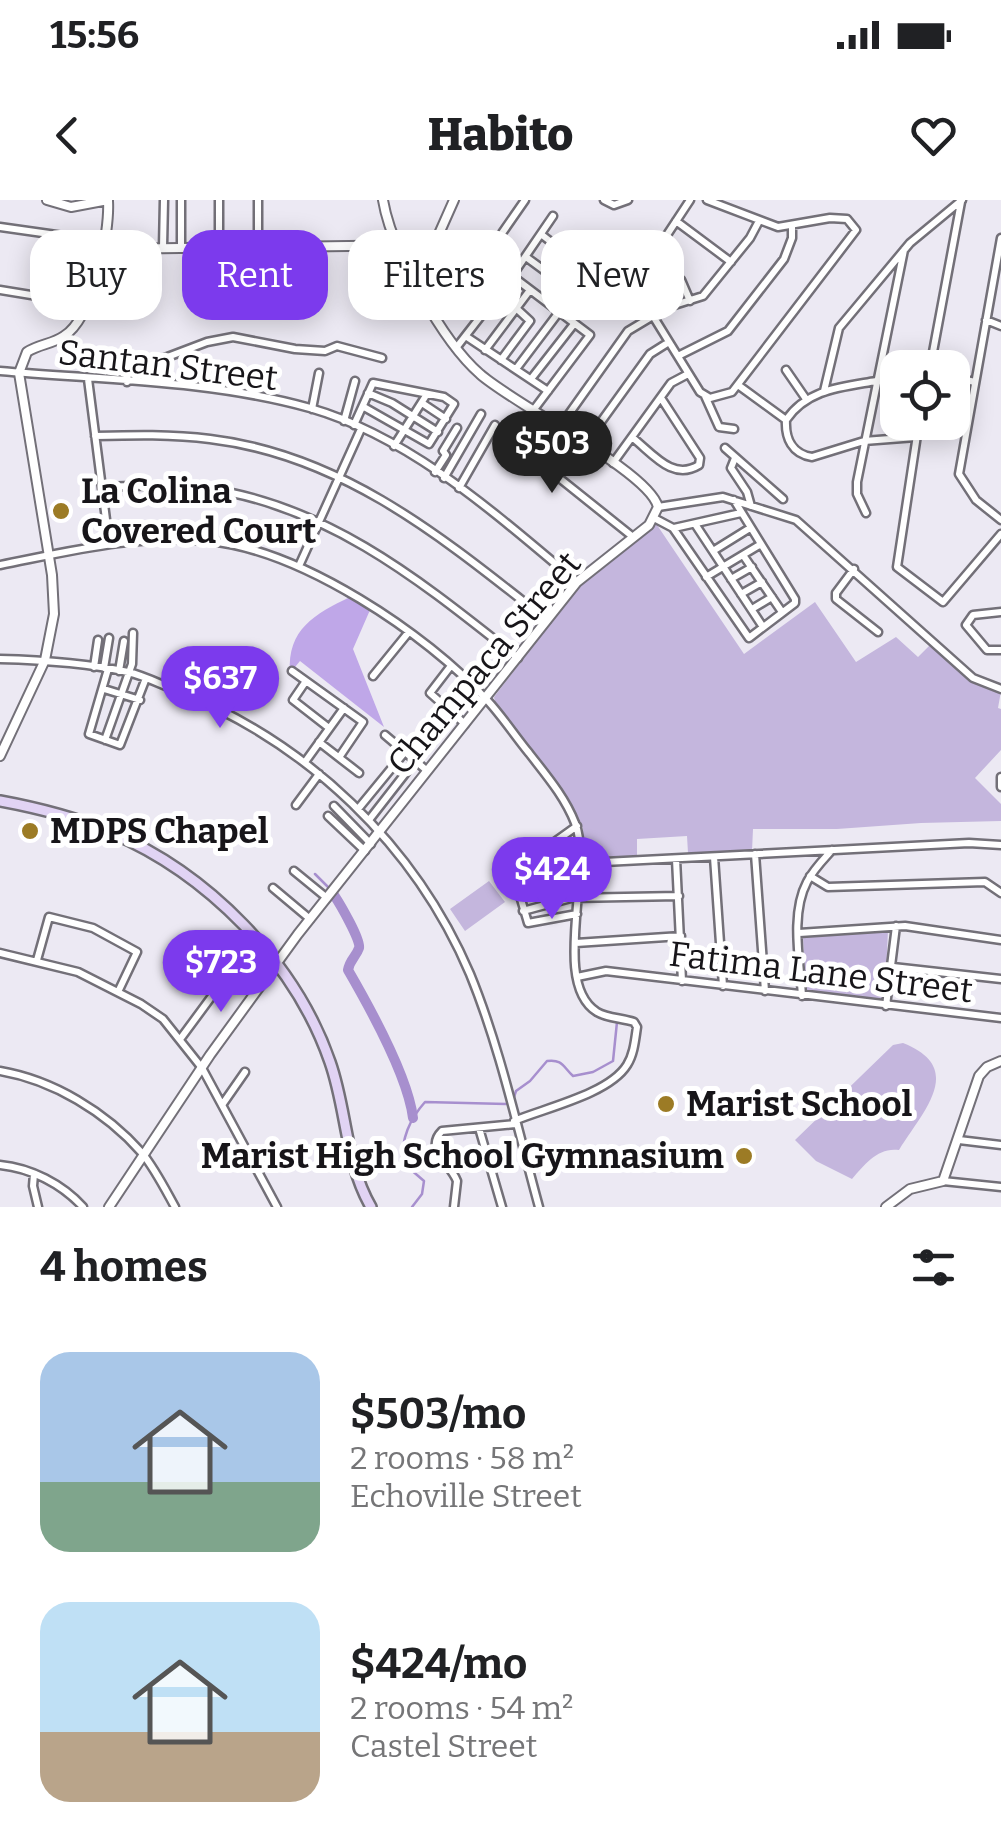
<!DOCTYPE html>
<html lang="en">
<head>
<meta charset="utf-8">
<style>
  body { margin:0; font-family:Bitter,serif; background:#f6f6f6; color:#202124; height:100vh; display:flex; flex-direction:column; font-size:38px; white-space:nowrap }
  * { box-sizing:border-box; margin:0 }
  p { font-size:32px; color:#757577 }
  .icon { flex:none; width:55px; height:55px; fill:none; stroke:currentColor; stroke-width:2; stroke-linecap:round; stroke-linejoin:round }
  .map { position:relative; height:1007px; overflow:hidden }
  .panel { display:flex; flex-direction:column; background:#fff; flex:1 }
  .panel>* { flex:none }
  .banner { position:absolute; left:30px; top:30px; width:942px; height:90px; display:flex; gap:20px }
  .controls { position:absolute; left:880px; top:150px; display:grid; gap:20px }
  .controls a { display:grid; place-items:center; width:90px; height:90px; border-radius:20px; background:#fff; box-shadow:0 5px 25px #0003; font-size:50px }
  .price { position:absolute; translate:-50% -85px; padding:0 22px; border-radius:35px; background:#7c3aed; color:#fff; font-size:32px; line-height:65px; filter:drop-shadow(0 2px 5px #0008) }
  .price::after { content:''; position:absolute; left:50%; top:60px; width:30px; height:22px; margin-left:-15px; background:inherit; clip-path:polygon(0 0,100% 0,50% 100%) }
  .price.current { background:#222; color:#fff }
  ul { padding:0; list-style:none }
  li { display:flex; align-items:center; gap:30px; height:250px; padding:0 40px }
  li span { display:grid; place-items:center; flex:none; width:280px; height:200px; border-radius:30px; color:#555 }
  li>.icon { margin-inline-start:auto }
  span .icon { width:120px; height:120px; fill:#fffc; stroke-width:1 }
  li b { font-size:42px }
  h2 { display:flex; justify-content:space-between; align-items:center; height:120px; padding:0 40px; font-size:42px }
  .pill { padding:0 35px; border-radius:30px; background:#fff; box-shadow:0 5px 25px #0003; font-size:35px; line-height:90px }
  .pill.current { background:#7c3aed; color:#fff }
  .status { display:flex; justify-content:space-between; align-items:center; height:70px; padding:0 50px; background:#fff; direction:ltr }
  .status svg { height:28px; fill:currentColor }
  header { display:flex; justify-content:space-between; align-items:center; height:130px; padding:0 40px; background:#fff; font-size:45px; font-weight:800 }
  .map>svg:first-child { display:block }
  .green { fill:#c4b6dd }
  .forest { fill:#bfa7e8 }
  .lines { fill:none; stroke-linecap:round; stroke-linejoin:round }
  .stream { stroke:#a78fce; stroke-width:2.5 }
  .river { stroke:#a78fce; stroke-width:10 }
  .minor-casing { stroke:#737078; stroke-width:11 }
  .tertiary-casing { stroke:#737078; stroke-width:12 }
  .secondary-casing { stroke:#737078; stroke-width:14 }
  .minor { stroke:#fff; stroke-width:6 }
  .tertiary { stroke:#fff; stroke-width:8 }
  .secondary { stroke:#e1d3f4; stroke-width:9 }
  .poi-dot { fill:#9c7b25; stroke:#fff; stroke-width:4 }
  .labels { text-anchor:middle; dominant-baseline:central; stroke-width:10; stroke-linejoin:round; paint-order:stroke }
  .street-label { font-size:35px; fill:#171519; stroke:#fff }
  .poi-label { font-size:35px; font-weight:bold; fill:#171519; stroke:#fff; text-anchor:start }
</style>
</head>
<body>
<div class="status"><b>15:56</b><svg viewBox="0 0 49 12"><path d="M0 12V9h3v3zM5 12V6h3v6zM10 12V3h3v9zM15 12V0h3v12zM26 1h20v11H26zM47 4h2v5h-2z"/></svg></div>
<header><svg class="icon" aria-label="back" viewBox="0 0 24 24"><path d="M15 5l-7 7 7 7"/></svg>Habito<svg class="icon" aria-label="heart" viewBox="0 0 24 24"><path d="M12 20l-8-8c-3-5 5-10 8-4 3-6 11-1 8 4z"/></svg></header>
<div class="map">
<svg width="1001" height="1007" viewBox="0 0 1001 1007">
  <rect width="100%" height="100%" fill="#ece9f3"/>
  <!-- green -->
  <path class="green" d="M655,322L744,454L815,402L856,462L896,437L918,457L931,444L969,481L1001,491L998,508L1001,509V550L975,578L1001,604V621L921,623L837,629H753L752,651L688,653L687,636L637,639V656L583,658V629L572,605L496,506L494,497L582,382Z
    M489,681L505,702L465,731L450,709Z
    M863,730H888L885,796L875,801L806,791L803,737Z
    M903,843C966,868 924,910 899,950C878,947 865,964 852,979L816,961L795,940L893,845Z"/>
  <!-- forest -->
  <path class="forest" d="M350,397L370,410L353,449L384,527L300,461L290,473C287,429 315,414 350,397Z"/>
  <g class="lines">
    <!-- stream -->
    <path class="stream" d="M315,674L329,688
      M412,1007L422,994L424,981L402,962C402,938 409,920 425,902L506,904L513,900L516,891L530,881L547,861C563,859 563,867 573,876L593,872L613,861L617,822"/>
    <!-- river -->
    <path class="river" d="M334,695C340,704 362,742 359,748C356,757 350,759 348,770C370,808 408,876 413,918"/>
    <!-- minor casing -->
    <g class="minor-casing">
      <path id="minor" d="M604,0L614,5L628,0
        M676,21L731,62
        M0,27L106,42
        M1001,38L959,274L976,300L1001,320
        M163,47L164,0
        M181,47V0
        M219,47V0
        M258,47V0
        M655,56L681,80L690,101
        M526,57L598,110L604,109C602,76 565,53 542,35
        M619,61L700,192L710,198L732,192L856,30L847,19L830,18L778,27L707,0
        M512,76L590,135L532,212
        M634,85L690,0
        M0,90L86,104
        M436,115L464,88L525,0
        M986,120L1001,126
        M467,137L548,191
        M456,148L512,76L553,16
        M485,150L530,90
        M678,156L728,131L784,59L792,38V27
        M501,160L530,121L516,108
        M930,168L961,2
        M516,169L559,112
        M786,170L806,199
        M0,171C103,180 210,180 310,208C411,237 498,316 577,382
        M952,177L975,182
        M88,179L109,343
        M531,179L574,124
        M876,181C842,187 807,189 786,220C785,238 792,254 812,257L864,241L916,237
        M127,182L128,172L207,142L233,137L295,149L325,151L337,146L382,158
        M738,185L786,220
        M824,191L839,128L910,43L962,0
        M368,193L392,203L438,232
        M705,196L719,227L734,229
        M422,203L446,219
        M312,209L319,173
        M344,221L355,181
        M919,222L897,367L943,402L1001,334
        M354,225L373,183L444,197L454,204L429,244L364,207
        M559,228L628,131L668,107L703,96L750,38L759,21
        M570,234L548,269L633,337
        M95,236C133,235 172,234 210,239C344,255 444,339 547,420
        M633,238C654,255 673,281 699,265L700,258L661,198
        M585,244L650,154L669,142
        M394,246L427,194
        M725,248L783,299
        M735,258L731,268L747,292L751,306
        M613,263L671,183L688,174
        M435,272L446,255L443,251L457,228
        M444,278L481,214
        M103,287C136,286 170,284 203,288C328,304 423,383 518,458
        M459,288L495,225
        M658,307L723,297L796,320L973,478L1001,489
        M866,313L857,294V282L904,50
        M654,318L673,328L749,438L795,403V399L734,300
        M695,324L763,427
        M674,328L741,313
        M713,351L750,328
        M743,355L782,412
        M0,365C71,351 137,334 209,341C301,350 426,433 487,500C502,516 515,536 529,553C546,575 565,597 575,623C594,668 550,783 597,812C607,818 622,818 634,822L637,827C635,840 634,854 627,865C609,894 545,908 514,921
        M299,366L361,229
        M854,369L836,393V399L878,432
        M706,377L761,344
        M731,379L752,367
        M741,394L762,382
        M752,409L772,397
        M1001,412L973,415L966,425L987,450H1001
        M0,459C43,460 86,463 128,472C145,476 162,485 178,491C308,543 415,645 470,774C500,847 518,931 539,1007
        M94,467L98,440
        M450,467L430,493L465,524
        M104,468L109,438
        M108,469L89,534L120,545L146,478
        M119,471L124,441
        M292,471L363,522L340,556
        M373,476L408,433
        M306,481L293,500L329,528
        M104,489L140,500
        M385,535L425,569
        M105,540L132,464L133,433
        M319,542L359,573
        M305,562L344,508
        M1001,577V587
        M296,605L319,574
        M334,606L371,644
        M358,609L404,553
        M328,616L365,651
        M369,620L415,561
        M755,654L765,791
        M714,657L723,786
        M676,659L682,781
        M294,671L327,698
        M810,676L828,687L985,682L1001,693
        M516,680L585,663L969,643L1001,645
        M517,686L514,671L577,626
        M273,688L310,719
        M518,689L528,723L577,714
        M519,695L578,682
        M523,711L571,698L679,696
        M799,733L905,726L1001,740
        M576,743L681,736
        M0,753L78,772L141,804L163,819L202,868L277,1007
        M37,760L49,717L93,728L137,752L118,792
        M893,767L1001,779
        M577,777L606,771L1001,818
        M802,796C800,762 790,714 807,682C813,670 823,660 832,650
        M886,806L896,726
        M181,838L229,773L256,791
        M0,871C53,880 106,912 142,953C155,969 165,989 175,1007
        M222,905L245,872
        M479,928L502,1007
        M959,940L1001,945
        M0,965C31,968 62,984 83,1007
        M34,974L33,986L38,1007
        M943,981L1001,987
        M454,1007L457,981C450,963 424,949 442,931L515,924"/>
    </g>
    <!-- tertiary casing -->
    <g class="tertiary-casing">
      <path id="tertiary" d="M47,0L71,7L108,0
        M105,49L424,45L438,36L454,0
        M0,556L45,460L54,414L52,375L19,173L27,152C39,144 53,144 64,136C93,118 110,33 108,1
        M109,1007L210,855L298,734L577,382L649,325L658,307C650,272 513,204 480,174C443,142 391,49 383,0
        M886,1007L910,989L943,981L979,876L987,867L1001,861"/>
    </g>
    <!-- secondary casing -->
    <g class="secondary-casing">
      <path id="secondary" d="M0,601C38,608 74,617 110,632C207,673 295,761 330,862C347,910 345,962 371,1007"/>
    </g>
    <!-- minor -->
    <use href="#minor" class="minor"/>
    <!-- tertiary -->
    <use href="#tertiary" class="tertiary"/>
    <!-- secondary -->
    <use href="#secondary" class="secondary"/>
  </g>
  <!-- markers -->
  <g class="poi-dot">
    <circle cx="61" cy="311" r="10"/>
    <circle cx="30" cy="631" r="10"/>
    <circle cx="666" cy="904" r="10"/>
    <circle cx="744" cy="956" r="10"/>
  </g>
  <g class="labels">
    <!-- street labels -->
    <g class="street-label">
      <text transform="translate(168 165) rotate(7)">Santan Street</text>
      <text transform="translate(484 463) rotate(-50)">Champaca Street</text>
      <text transform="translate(821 772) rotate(7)">Fatima Lane Street</text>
    </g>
    <!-- poi labels -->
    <g class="poi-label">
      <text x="81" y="291">La Colina<tspan x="81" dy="40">Covered Court</tspan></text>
      <text x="50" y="631">MDPS Chapel</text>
      <text x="686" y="904">Marist School</text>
      <text x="724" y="956" text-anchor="end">Marist High School Gymnasium</text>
    </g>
  </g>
</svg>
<div class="controls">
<a><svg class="icon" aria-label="locate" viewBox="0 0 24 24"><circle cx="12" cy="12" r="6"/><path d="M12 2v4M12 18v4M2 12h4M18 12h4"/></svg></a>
</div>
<b class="price current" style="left:552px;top:296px">$503</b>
<b class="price" style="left:220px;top:531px">$637</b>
<b class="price" style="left:552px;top:722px">$424</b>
<b class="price" style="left:221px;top:815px">$723</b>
<div class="banner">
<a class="pill">Buy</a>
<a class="pill current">Rent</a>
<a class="pill">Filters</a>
<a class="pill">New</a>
</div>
</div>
<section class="panel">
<h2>4 homes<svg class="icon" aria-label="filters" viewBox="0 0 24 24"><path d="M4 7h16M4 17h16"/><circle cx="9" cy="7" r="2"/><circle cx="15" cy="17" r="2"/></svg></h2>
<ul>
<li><span style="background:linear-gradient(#a9c7e8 65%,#7fa58c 0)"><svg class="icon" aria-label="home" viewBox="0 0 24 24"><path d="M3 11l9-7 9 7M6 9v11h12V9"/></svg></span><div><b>$503/mo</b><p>2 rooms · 58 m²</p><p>Echoville Street</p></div></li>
<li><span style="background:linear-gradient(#bfe0f5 65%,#b9a48a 0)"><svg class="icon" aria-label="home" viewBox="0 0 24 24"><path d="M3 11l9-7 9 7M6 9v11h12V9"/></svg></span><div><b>$424/mo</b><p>2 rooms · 54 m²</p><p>Castel Street</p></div></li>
</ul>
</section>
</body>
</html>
